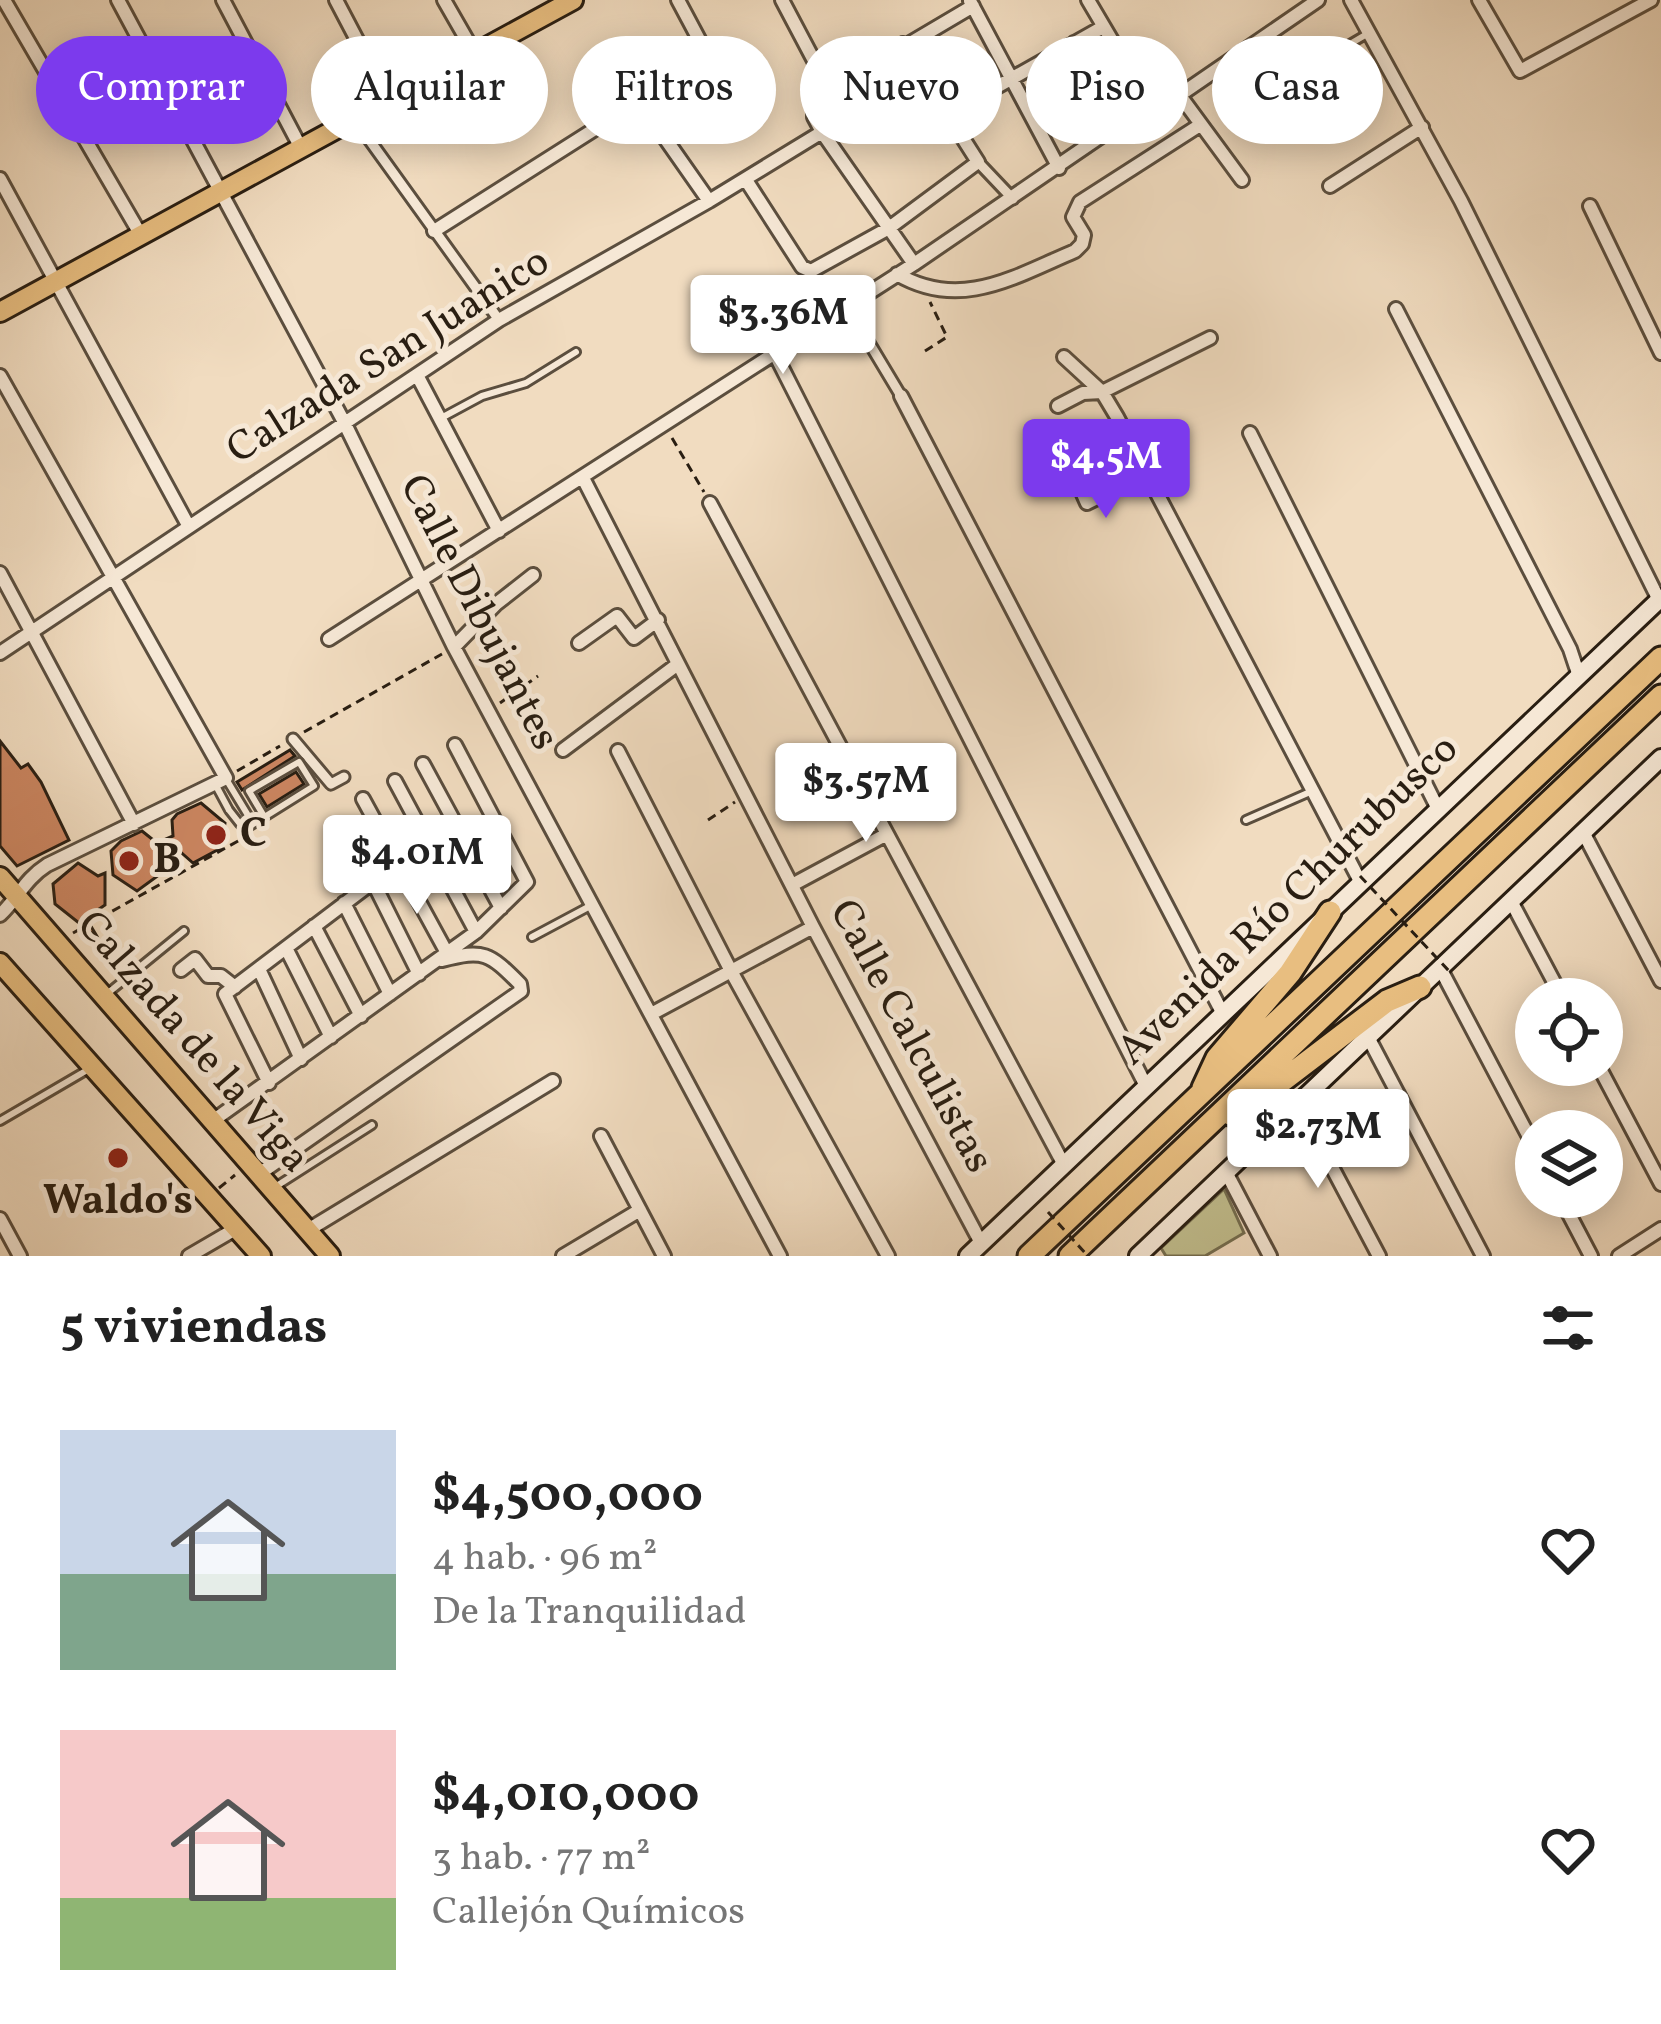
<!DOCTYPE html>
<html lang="es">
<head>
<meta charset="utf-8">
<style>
  body { margin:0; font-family:Vollkorn,serif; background:#f2f2f2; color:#222; height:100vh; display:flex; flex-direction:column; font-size:45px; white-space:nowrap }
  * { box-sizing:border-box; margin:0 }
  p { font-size:39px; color:#767676 }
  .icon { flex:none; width:66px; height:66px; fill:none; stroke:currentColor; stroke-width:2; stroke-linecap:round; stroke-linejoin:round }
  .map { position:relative; height:1256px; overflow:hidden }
  .drawer { display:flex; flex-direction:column; background:#fff; flex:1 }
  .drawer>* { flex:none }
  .hud { position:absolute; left:36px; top:36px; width:1590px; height:108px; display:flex; gap:24px }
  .fabs { position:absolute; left:1515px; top:978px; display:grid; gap:24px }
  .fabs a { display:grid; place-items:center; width:108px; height:108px; border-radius:50%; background:#fff; box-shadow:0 6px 30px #0003; font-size:60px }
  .price { position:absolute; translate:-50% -102px; padding:0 27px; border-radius:12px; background:#fff; color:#222; font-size:39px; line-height:78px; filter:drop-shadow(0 3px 6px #0008) }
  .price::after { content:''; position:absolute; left:50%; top:72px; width:36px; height:27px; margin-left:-18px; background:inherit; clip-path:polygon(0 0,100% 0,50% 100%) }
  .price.selected { background:#7c3aed; color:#fff }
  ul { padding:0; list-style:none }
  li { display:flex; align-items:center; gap:36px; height:300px; padding:0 60px }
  li span { display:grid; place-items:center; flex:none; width:336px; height:240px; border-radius:0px; color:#555 }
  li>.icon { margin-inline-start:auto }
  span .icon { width:144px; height:144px; fill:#fffc; stroke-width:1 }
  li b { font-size:51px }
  h2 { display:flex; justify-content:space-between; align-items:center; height:144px; padding:0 60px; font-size:51px }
  .chip { padding:0 42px; border-radius:54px; background:#fff; box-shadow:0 6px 30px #0003; font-size:42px; line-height:108px }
  .chip.selected { background:#7c3aed; color:#fff }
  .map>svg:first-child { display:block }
  .green { fill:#c1be8e; stroke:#756e50; stroke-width:3 }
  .building { fill:#cb8560; stroke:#291e12; stroke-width:3 }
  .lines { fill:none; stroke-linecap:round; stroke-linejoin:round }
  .service-casing { stroke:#5b4e3e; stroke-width:12 }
  .pedestrian-casing { stroke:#5b4e3e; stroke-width:15 }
  .minor-casing { stroke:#5b4e3e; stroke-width:18 }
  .secondary-casing { stroke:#291e12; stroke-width:22 }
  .primary-casing { stroke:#291e12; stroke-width:24 }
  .motorway-casing { stroke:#291e12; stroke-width:27 }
  .path { stroke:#291e12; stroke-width:3; stroke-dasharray:9 6; stroke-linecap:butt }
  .service { stroke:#f6e8d6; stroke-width:6 }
  .pedestrian { stroke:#f6e8d6; stroke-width:9 }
  .minor { stroke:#f6e8d6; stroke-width:12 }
  .secondary { stroke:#f6e8d6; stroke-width:16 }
  .primary { stroke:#e8be80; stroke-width:18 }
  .motorway { stroke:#e8be80; stroke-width:21 }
  .service-bridge-casing { stroke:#5b4e3e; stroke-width:12; stroke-linecap:butt }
  .path-bridge { stroke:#291e12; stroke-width:3; stroke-dasharray:9 6; stroke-linecap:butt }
  .service-bridge { stroke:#f6e8d6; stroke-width:6 }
  .poi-dot { fill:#8f2418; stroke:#f6e8d6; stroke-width:4.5 }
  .labels { text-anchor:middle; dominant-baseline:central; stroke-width:10; stroke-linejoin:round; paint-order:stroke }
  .street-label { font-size:42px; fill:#291e12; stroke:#f6e8d6 }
  .poi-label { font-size:42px; font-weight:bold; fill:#291e12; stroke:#f6e8d6; text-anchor:start }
</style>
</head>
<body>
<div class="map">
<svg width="1661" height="1256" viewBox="0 0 1661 1256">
  <rect width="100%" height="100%" fill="#f1dcc0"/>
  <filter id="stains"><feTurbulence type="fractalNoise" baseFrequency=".00167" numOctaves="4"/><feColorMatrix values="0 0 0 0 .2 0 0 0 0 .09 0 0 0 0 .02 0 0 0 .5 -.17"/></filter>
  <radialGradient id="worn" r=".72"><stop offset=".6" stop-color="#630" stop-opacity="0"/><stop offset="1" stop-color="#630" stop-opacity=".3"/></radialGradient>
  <!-- green -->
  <path class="green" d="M1224,1189L1244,1233L1205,1256H1166L1161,1248Z"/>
  <!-- building -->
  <path class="building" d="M901,61L934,112L886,141L853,89Z
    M0,741L21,768L28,764L41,782L69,840L17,866L0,846Z
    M290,750L295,756L242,790L237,782Z
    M296,772L304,784L267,807L259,794Z
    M201,803L225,823L221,848L193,863L166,839L173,836L172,820L177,814Z
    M142,831L157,843L163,841V872L137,891L113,875L111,851L121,841Z
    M78,863L98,876L105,873V905L86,918L98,938L55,904L53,884Z"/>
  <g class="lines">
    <!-- service casing -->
    <g class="service-casing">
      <path id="service" d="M1246,109L1233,83L1289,47L1304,71L1367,34
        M443,417L482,396L526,383L576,352
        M226,779L249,817L255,819
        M215,784L229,810
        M1246,820L1310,792
        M532,937L592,905
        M108,993L184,931
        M0,1121L89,1069
        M275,1187L372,1125"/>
    </g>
    <!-- pedestrian casing -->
    <g class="pedestrian-casing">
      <path id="pedestrian" d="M355,120L499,320
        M978,162L1013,199
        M847,306L901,396
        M293,739L331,784L344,777"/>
    </g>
    <!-- minor casing -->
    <g class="minor-casing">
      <path id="minor" d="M4,0L142,237
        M118,0L344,422L454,647L780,1256
        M223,0L302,150
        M336,0L389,101
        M444,0L475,54
        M782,0L829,89
        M1088,0L1150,105L1158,110L1318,0
        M1351,0L1461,201L1659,600
        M1479,0L1520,71L1651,0
        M970,1L1059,168
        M1181,97L1242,180
        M639,101L709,201
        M947,115L1103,27
        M0,179L188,525
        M746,180L802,267L811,271L889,228L978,162L903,44
        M1330,186L1422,127
        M1590,206L1661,353
        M434,231L639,101L699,58L702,45L678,0
        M914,264L822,132L814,117V100L973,6
        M897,274C960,311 1014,277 1075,251L1082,244L1084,235L1073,217L1080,202L1200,125
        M1396,309L1570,649L1579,676
        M775,354L1146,1086
        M1064,357L1102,392L1117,417L1361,883
        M417,375L499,531
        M0,376L226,778L47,865C25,879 18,898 0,915
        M901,396L1223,1014
        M1058,406L1083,393L1102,392L1210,338
        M1250,433L1438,809
        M583,478L813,927L981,1243
        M1083,494L1087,503L1147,473
        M710,503L1064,1165
        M0,573L134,824
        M329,639L914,264L1113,128L1116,115L1074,43
        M579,643L617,616L634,638L658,620
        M454,647L496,604L533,575
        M0,653L499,320L709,201L822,132
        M563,750L678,664
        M618,751L731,971L888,1256
        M423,764L501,908
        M395,781L476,932
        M363,799L447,953
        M1583,832L1661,981
        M373,882L419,974
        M792,885L887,834
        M1511,901L1563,999
        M344,903L390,994
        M314,926L361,1016
        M286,948L331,1037
        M1440,968L1536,1150
        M259,969L301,1059
        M181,970L195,959L208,976H221L235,987
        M653,1013L813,927
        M1368,1037L1483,1256
        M1598,1065L1661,1184
        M269,1083L225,994L398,863
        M1298,1103L1379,1256
        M214,1120L476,932L527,882L455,745
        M601,1136L664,1256
        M1226,1172L1270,1256
        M259,1174L521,991L520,984C489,953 484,949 442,960
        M1560,1197L1591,1256
        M0,1219L20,1256
        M308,1230L553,1081
        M189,1256L237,1228
        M563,1256L640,1210
        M1619,1256L1661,1229"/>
    </g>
    <!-- secondary casing -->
    <g class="secondary-casing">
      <path id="secondary" d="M968,1256L1661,598
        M1138,1256L1661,758"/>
    </g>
    <!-- primary casing -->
    <g class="primary-casing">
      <path id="primary" d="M0,312L573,0
        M0,877L330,1256
        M0,963L261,1256"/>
    </g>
    <!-- motorway casing -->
    <g class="motorway-casing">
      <path id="motorway" d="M1203,1088L1217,1058L1290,973L1330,912
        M1230,1114L1252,1104L1387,1001L1420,987
        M1029,1256L1661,658
        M1070,1256L1661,696"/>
    </g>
    <!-- path -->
    <path class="path" d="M925,351L947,337L930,302
      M672,438L704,492
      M500,703L538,676
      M304,732L442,654
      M237,771L280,746
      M708,820L735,802
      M73,933L247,836
      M219,1188L235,1175"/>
    <!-- service -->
    <use href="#service" class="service"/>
    <!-- pedestrian -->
    <use href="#pedestrian" class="pedestrian"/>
    <!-- minor -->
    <use href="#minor" class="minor"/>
    <!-- secondary -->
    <use href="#secondary" class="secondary"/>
    <!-- primary -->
    <use href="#primary" class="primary"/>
    <!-- motorway -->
    <use href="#motorway" class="motorway"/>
    <!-- service-bridge casing -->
    <g class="service-bridge-casing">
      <path id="service-bridge" d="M229,810L240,824L250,826L314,786L299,762L249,791L265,818"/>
    </g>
    <!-- path-bridge -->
    <path class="path-bridge" d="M1360,876L1449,971
      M1048,1212L1086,1254"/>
    <!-- service-bridge -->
    <use href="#service-bridge" class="service-bridge"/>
  </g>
  <!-- markers -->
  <g class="poi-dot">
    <circle cx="216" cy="835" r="12"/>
    <circle cx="129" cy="861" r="12"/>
    <circle cx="118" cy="1158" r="12"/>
  </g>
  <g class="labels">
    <!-- street labels -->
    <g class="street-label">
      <text transform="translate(389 357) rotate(-32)">Calzada San Juanico</text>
      <text transform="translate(478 613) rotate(63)">Calle Dibujantes</text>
      <text transform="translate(1289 901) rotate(-44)">Avenida Río Churubusco</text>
      <text transform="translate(910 1037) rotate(62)">Calle Calculistas</text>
      <text transform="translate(192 1043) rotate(49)">Calzada de la Viga</text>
    </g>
    <!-- poi labels -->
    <g class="poi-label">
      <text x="240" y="835">C</text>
      <text x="153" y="861">B</text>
      <text x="118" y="1202" text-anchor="middle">Waldo's</text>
    </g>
  </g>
  <rect width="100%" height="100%" filter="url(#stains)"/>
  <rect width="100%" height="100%" fill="url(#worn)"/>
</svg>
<div class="fabs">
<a><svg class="icon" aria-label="locate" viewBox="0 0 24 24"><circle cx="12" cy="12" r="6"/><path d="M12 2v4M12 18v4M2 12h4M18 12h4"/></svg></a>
<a><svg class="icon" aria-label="layers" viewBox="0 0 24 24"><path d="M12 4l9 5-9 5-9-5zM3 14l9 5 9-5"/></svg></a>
</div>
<b class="price" style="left:783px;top:377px">$3.36M</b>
<b class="price selected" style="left:1106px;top:521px">$4.5M</b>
<b class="price" style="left:866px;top:845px">$3.57M</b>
<b class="price" style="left:417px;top:917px">$4.01M</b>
<b class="price" style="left:1318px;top:1191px">$2.73M</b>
<div class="hud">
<a class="chip selected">Comprar</a>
<a class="chip">Alquilar</a>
<a class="chip">Filtros</a>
<a class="chip">Nuevo</a>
<a class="chip">Piso</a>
<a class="chip">Casa</a>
</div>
</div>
<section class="drawer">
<h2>5 viviendas<svg class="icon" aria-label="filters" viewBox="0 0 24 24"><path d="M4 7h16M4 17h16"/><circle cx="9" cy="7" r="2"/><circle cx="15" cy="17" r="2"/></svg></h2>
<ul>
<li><span style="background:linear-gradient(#c9d6e8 60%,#7fa58c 0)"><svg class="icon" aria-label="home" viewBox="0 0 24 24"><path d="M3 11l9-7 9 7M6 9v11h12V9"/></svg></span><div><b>$4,500,000</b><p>4 hab. · 96 m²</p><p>De la Tranquilidad</p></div><svg class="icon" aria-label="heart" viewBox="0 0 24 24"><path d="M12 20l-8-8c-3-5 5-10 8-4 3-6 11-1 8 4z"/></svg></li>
<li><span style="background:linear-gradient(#f6c9c9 70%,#8fb573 0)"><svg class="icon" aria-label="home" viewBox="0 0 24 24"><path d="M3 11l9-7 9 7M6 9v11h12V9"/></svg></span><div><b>$4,010,000</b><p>3 hab. · 77 m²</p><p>Callejón Químicos</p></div><svg class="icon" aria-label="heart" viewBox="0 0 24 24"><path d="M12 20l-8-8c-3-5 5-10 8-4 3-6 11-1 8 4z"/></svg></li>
</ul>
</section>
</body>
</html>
